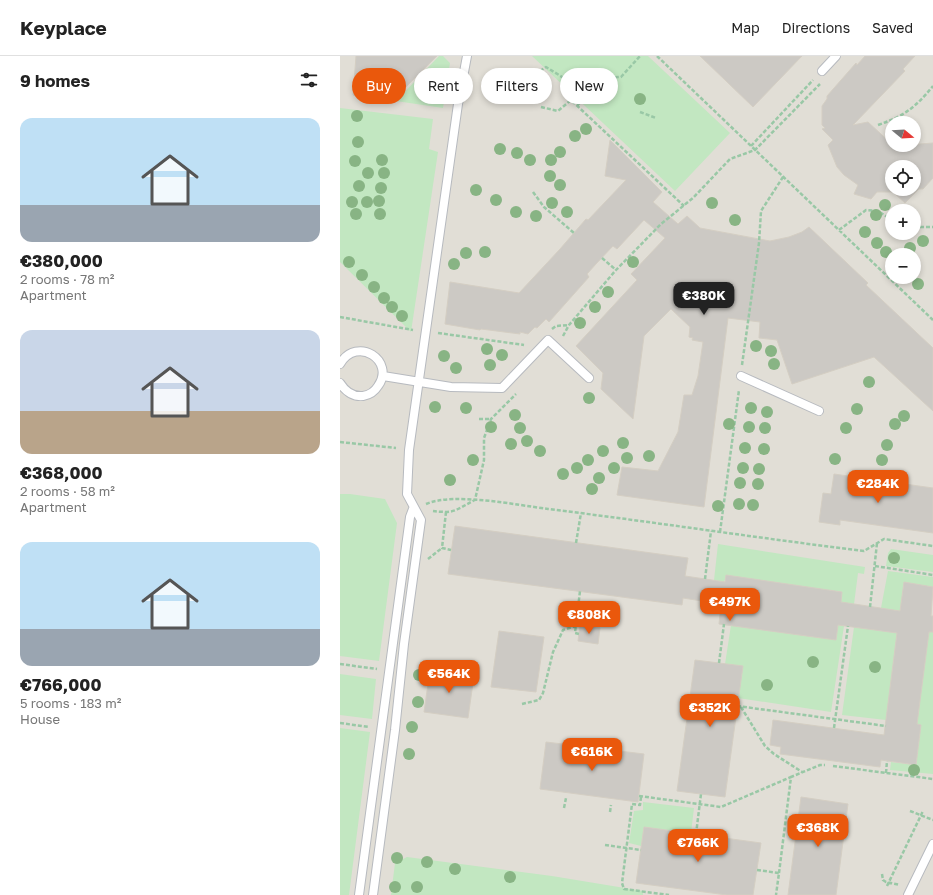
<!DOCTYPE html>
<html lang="en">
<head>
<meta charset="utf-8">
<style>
  body { margin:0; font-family:"Golos Text",sans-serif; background:#f2f2f2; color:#222; height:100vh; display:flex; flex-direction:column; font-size:15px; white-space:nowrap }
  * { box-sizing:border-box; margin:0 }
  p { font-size:13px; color:#767676 }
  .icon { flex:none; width:22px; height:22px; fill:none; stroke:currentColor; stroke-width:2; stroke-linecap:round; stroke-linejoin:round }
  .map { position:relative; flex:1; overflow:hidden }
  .drawer { display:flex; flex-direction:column; background:#fff; width:340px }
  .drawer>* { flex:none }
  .hud { position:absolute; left:12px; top:12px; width:380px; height:36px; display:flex; gap:8px }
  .needle { width:26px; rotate:108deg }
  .controls { position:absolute; left:545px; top:60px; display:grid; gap:8px }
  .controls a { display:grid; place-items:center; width:36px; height:36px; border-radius:50%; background:#fff; box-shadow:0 2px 6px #0003; font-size:20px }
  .price { position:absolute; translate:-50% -34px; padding:0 9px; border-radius:8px; background:#ea580c; color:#fff; font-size:13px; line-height:26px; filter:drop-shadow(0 1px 2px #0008) }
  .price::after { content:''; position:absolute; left:50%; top:24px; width:12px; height:9px; margin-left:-6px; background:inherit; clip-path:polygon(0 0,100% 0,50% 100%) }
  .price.on { background:#222; color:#fff }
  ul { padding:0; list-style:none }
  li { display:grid; align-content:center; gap:8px; height:212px; padding:0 20px }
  li span { display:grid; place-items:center; height:124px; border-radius:12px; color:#555 }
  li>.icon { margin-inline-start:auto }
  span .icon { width:72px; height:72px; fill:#fffc; stroke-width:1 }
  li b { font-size:17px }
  h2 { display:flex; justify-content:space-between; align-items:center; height:48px; padding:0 20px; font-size:17px }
  .pill { padding:0 14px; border-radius:18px; background:#fff; box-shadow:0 2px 6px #0003; font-size:14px; line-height:36px }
  .pill.on { background:#ea580c; color:#fff }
  header { display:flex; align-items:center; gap:24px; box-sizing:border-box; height:56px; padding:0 20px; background:#fff; border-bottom:1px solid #e0e0e0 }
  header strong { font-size:19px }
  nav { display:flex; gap:22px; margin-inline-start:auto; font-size:14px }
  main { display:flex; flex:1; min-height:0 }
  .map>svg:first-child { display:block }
  .education { fill:#e1ded6; fill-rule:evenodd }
  .green { fill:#c2e7c1 }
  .building { fill:#ccc9c4; stroke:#d4cec3; fill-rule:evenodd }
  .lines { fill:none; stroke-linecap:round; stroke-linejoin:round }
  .service-casing { stroke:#b7babf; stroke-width:10 }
  .path { stroke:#99c8a6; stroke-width:2.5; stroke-dasharray:4 2; stroke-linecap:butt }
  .service { stroke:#fff; stroke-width:8 }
  .tree { fill:#88b484 }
</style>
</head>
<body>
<header>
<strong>Keyplace</strong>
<nav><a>Map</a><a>Directions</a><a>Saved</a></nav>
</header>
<main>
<section class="drawer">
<h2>9 homes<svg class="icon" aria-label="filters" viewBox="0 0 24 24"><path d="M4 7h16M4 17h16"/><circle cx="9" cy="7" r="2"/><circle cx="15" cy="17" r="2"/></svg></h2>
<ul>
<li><span style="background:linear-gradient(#bfe0f5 70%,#9aa5b1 0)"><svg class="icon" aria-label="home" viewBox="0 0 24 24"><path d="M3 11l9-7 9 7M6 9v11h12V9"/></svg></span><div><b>€380,000</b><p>2 rooms · 78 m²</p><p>Apartment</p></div></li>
<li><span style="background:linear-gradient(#c9d6e8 65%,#b9a48a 0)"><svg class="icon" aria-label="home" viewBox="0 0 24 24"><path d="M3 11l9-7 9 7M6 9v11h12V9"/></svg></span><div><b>€368,000</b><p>2 rooms · 58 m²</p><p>Apartment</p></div></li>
<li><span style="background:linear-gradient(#bfe0f5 70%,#9aa5b1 0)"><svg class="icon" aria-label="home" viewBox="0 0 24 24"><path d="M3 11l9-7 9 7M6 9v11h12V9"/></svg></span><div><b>€766,000</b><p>5 rooms · 183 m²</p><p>House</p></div></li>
</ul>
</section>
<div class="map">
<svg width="593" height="839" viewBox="0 0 593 839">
  <rect width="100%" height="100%" fill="#efede5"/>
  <!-- education -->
  <path class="education" d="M0,0H593V839H0ZM552,67H574V89H552ZM552,111H574V133H552ZM552,155H574V177H552ZM552,199H574V221H552Z"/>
  <!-- green -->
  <path class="green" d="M99,0H103L110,7L103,52L56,45Z
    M192,0H308L390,77L335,135Z
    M0,52L93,63L89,93L98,96L71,276L0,206Z
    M0,438H10L45,443L57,467L39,605L0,600Z
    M378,488L525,511L524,518L518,517L514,548L501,547L502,536L386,520L384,526L374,524Z
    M551,493L593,499V516L546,510L548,497Z
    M548,515L593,521V531L564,527L560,555L541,552Z
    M391,569L496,584L498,569L504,570L491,656L398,642L385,608Z
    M514,571L557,577L546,664L502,659Z
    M589,576H593V718L550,714L551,706L576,709L581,669L577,668Z
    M0,618L36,623L32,663L0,659Z
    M0,672L30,676L9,839H0Z
    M303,746L354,752L351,777L304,771L301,790L289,787L294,755L303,754Z
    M67,801L212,820L303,835V839H51L55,807Z"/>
  <!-- building -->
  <path class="building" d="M16,0H97L54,43L13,39Z
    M360,0H462L413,51Z
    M525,0H575L563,13L565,15L513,69L528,66L554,90L593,87V122L583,133H579L565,147L553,136H537L531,143L514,138L518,129L504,119L497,111L488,89L493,84L482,73L485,72L482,69V50L487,43V40L516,7L517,9ZM552,111H574V133H552Z
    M270,84L322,136L313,146L338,168L347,160L360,172L430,185L449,181L462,176L469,171L528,227L526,229L593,292V355L534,301L452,328L437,284L419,282L420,266L388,262L364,451L277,439L282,411L318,415L338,376L344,339H352L358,320L363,286L352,284L353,282L349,281L350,271L331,253L304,280L293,363L261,333L263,317L236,290L297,224L291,218L325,182L304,164L277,193L273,190L256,208L247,218L249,221L209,266L206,263L197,272L195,271L188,278L180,276V278L141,273L140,274L105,268L110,226L179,237L220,193L246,163L248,164L286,124L265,120Z
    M494,418L593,432V477L500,464V469L479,466L483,437L491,438Z
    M115,470L348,502L345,520L385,526L386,519L502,536L501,546L560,555L564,526L593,531L591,560H593V576H589L577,668L581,669L576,709L541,704L540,711L440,698L441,691L430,689L433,664L544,679L557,577L498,569L496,584L379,568L381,548L343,542L342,549L108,518Z
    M240,570L260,572L258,588L238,585Z
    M159,575L204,581L196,636L151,631Z
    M355,604L403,610L385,741L337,735Z
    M90,614L134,620L128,662L84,656Z
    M206,686L304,698L298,746L200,733Z
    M461,741L508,748L496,839H448Z
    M304,771L421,787L413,839H387L296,827Z"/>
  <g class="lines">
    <!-- service casing -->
    <g class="service-casing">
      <path id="service" d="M482,15L496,0
        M0,308C17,279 56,305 38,330C35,335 29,339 23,340C13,341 5,335 0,327
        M43,320L111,331L162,332L208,284L249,322
        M401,320L479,355
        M19,839L70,461L73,453
        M33,839L55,674L64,588L81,464L67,438L69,394L118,48L127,0
        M568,839L593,788"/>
    </g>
    <!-- path -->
    <path class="path" d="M317,0L593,264
      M200,15L206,11L248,37L262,22L281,21L300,0
      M237,50L248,37
      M201,51L218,55L231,44L344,150
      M300,56L316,62
      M538,69C564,60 575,52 593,30
      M411,90L473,24
      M193,136L204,151L234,177
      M574,171H593
      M499,174L526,154L538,155L552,164
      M262,202L276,214
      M0,261L73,274
      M212,273L216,270L229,269
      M98,277L184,289
      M223,280L229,269L276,214L321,168L353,142L390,103L415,94L480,28
      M402,309L419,187L421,155L443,121
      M139,363H151
      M0,386L56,392
      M86,448C114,436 177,449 208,453C314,466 418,482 524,495L544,483L593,490
      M93,455C101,456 111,457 118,453C124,450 129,447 135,444L144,404V382L151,363L176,338
      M106,456L102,492L111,494
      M380,476L399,334
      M236,487L241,457
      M88,503L102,492
      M535,510L593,519
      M365,523L371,475
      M530,551L537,487
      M239,578L235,577L240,535
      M379,607L384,568
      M0,608L37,613
      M182,648L199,644L203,637L213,596L223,574L236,570
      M397,650L546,670
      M401,651L425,690L434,698L462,716
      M0,667L29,671
      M494,672L508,570
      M493,710L593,723
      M546,717L547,705
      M299,740L381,751L451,721
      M301,741L300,749L292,748L282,827L284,833L329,839
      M224,752L226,742
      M570,755L593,764
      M270,756L271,749
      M356,778L361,738
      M265,789L301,794
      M417,814L439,817L436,839
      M439,817L451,721L480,709H485
      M542,818L543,824L546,826L560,829
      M547,830L583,755"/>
    <!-- service -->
    <use href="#service" class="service"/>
  </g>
  <!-- trees -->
  <g class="tree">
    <circle cx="300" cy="43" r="6"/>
    <circle cx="17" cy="60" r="6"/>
    <circle cx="246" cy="73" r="6"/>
    <circle cx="235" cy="80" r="6"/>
    <circle cx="18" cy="86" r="6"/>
    <circle cx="160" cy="93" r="6"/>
    <circle cx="220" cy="96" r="6"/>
    <circle cx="177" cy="97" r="6"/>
    <circle cx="42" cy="104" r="6"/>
    <circle cx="190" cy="104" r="6"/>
    <circle cx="211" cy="104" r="6"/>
    <circle cx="15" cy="105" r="6"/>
    <circle cx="28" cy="117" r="6"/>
    <circle cx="44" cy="117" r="6"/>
    <circle cx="210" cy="120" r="6"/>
    <circle cx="220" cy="129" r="6"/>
    <circle cx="19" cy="130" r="6"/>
    <circle cx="41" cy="132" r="6"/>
    <circle cx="136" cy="134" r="6"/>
    <circle cx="156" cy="144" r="6"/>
    <circle cx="39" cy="145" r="6"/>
    <circle cx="12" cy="146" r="6"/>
    <circle cx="27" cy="146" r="6"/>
    <circle cx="212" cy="147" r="6"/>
    <circle cx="372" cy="147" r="6"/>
    <circle cx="545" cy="149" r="6"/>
    <circle cx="176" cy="156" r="6"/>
    <circle cx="227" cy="156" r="6"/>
    <circle cx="16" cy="158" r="6"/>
    <circle cx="40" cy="158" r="6"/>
    <circle cx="536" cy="159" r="6"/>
    <circle cx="196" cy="160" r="6"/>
    <circle cx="395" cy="164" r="6"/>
    <circle cx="525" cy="176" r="6"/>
    <circle cx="583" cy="185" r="6"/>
    <circle cx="537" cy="187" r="6"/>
    <circle cx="570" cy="192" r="6"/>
    <circle cx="145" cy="196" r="6"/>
    <circle cx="546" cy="196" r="6"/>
    <circle cx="126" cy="197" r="6"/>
    <circle cx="9" cy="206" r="6"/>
    <circle cx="293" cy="206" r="6"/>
    <circle cx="114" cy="208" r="6"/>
    <circle cx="22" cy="219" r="6"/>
    <circle cx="578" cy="228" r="6"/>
    <circle cx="34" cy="231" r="6"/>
    <circle cx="268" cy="236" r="6"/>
    <circle cx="44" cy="242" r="6"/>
    <circle cx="52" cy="251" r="6"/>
    <circle cx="255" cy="251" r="6"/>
    <circle cx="62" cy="260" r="6"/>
    <circle cx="240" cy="267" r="6"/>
    <circle cx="416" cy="290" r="6"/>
    <circle cx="147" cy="293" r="6"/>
    <circle cx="431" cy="295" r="6"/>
    <circle cx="162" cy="299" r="6"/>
    <circle cx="104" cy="300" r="6"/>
    <circle cx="434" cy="308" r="6"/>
    <circle cx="150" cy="309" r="6"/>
    <circle cx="116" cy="312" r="6"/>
    <circle cx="529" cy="326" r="6"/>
    <circle cx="249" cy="342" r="6"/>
    <circle cx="95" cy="351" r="6"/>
    <circle cx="126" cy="352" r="6"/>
    <circle cx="411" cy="352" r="6"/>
    <circle cx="517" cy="353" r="6"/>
    <circle cx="427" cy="356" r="6"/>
    <circle cx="175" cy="359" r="6"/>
    <circle cx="564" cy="360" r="6"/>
    <circle cx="389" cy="368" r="6"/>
    <circle cx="555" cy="368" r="6"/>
    <circle cx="151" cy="371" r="6"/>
    <circle cx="409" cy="371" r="6"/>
    <circle cx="180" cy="372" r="6"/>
    <circle cx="425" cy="372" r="6"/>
    <circle cx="506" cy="372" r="6"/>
    <circle cx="187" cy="385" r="6"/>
    <circle cx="283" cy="387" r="6"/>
    <circle cx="171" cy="388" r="6"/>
    <circle cx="547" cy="389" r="6"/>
    <circle cx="405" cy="392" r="6"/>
    <circle cx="424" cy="393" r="6"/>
    <circle cx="200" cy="395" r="6"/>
    <circle cx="263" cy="395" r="6"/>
    <circle cx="309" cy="400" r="6"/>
    <circle cx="287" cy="402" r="6"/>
    <circle cx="495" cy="403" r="6"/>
    <circle cx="133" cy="404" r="6"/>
    <circle cx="248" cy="404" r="6"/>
    <circle cx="542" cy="404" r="6"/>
    <circle cx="237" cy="412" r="6"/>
    <circle cx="274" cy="412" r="6"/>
    <circle cx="403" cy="412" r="6"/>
    <circle cx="419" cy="413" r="6"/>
    <circle cx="223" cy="418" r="6"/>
    <circle cx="259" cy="422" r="6"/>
    <circle cx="110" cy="424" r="6"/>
    <circle cx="400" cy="427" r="6"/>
    <circle cx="418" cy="428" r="6"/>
    <circle cx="252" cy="433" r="6"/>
    <circle cx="399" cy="448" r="6"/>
    <circle cx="413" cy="449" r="6"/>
    <circle cx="378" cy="450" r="6"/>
    <circle cx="554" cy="502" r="6"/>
    <circle cx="473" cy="606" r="6"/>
    <circle cx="535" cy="611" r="6"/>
    <circle cx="79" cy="619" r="6"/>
    <circle cx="427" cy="629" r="6"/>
    <circle cx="78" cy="646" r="6"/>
    <circle cx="72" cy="671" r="6"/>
    <circle cx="69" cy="698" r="6"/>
    <circle cx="574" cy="714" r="6"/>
    <circle cx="57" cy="802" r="6"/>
    <circle cx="87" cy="806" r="6"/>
    <circle cx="115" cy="813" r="6"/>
    <circle cx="170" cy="821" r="6"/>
    <circle cx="55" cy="831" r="6"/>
    <circle cx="77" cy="831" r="6"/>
  </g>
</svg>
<div class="controls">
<a><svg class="needle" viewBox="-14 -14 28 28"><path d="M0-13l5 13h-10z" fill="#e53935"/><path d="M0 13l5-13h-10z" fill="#767676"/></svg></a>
<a><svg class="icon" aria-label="locate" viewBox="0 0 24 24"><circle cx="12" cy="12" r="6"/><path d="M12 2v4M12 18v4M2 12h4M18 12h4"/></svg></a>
<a>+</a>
<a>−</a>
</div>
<b class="price on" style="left:364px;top:260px">€380K</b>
<b class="price" style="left:538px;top:448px">€284K</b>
<b class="price" style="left:390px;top:566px">€497K</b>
<b class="price" style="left:249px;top:579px">€808K</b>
<b class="price" style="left:109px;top:638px">€564K</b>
<b class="price" style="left:370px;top:672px">€352K</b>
<b class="price" style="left:252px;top:716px">€616K</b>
<b class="price" style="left:478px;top:792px">€368K</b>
<b class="price" style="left:358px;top:807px">€766K</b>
<div class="hud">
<a class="pill on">Buy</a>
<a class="pill">Rent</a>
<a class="pill">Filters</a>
<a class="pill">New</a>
</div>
</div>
</main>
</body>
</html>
